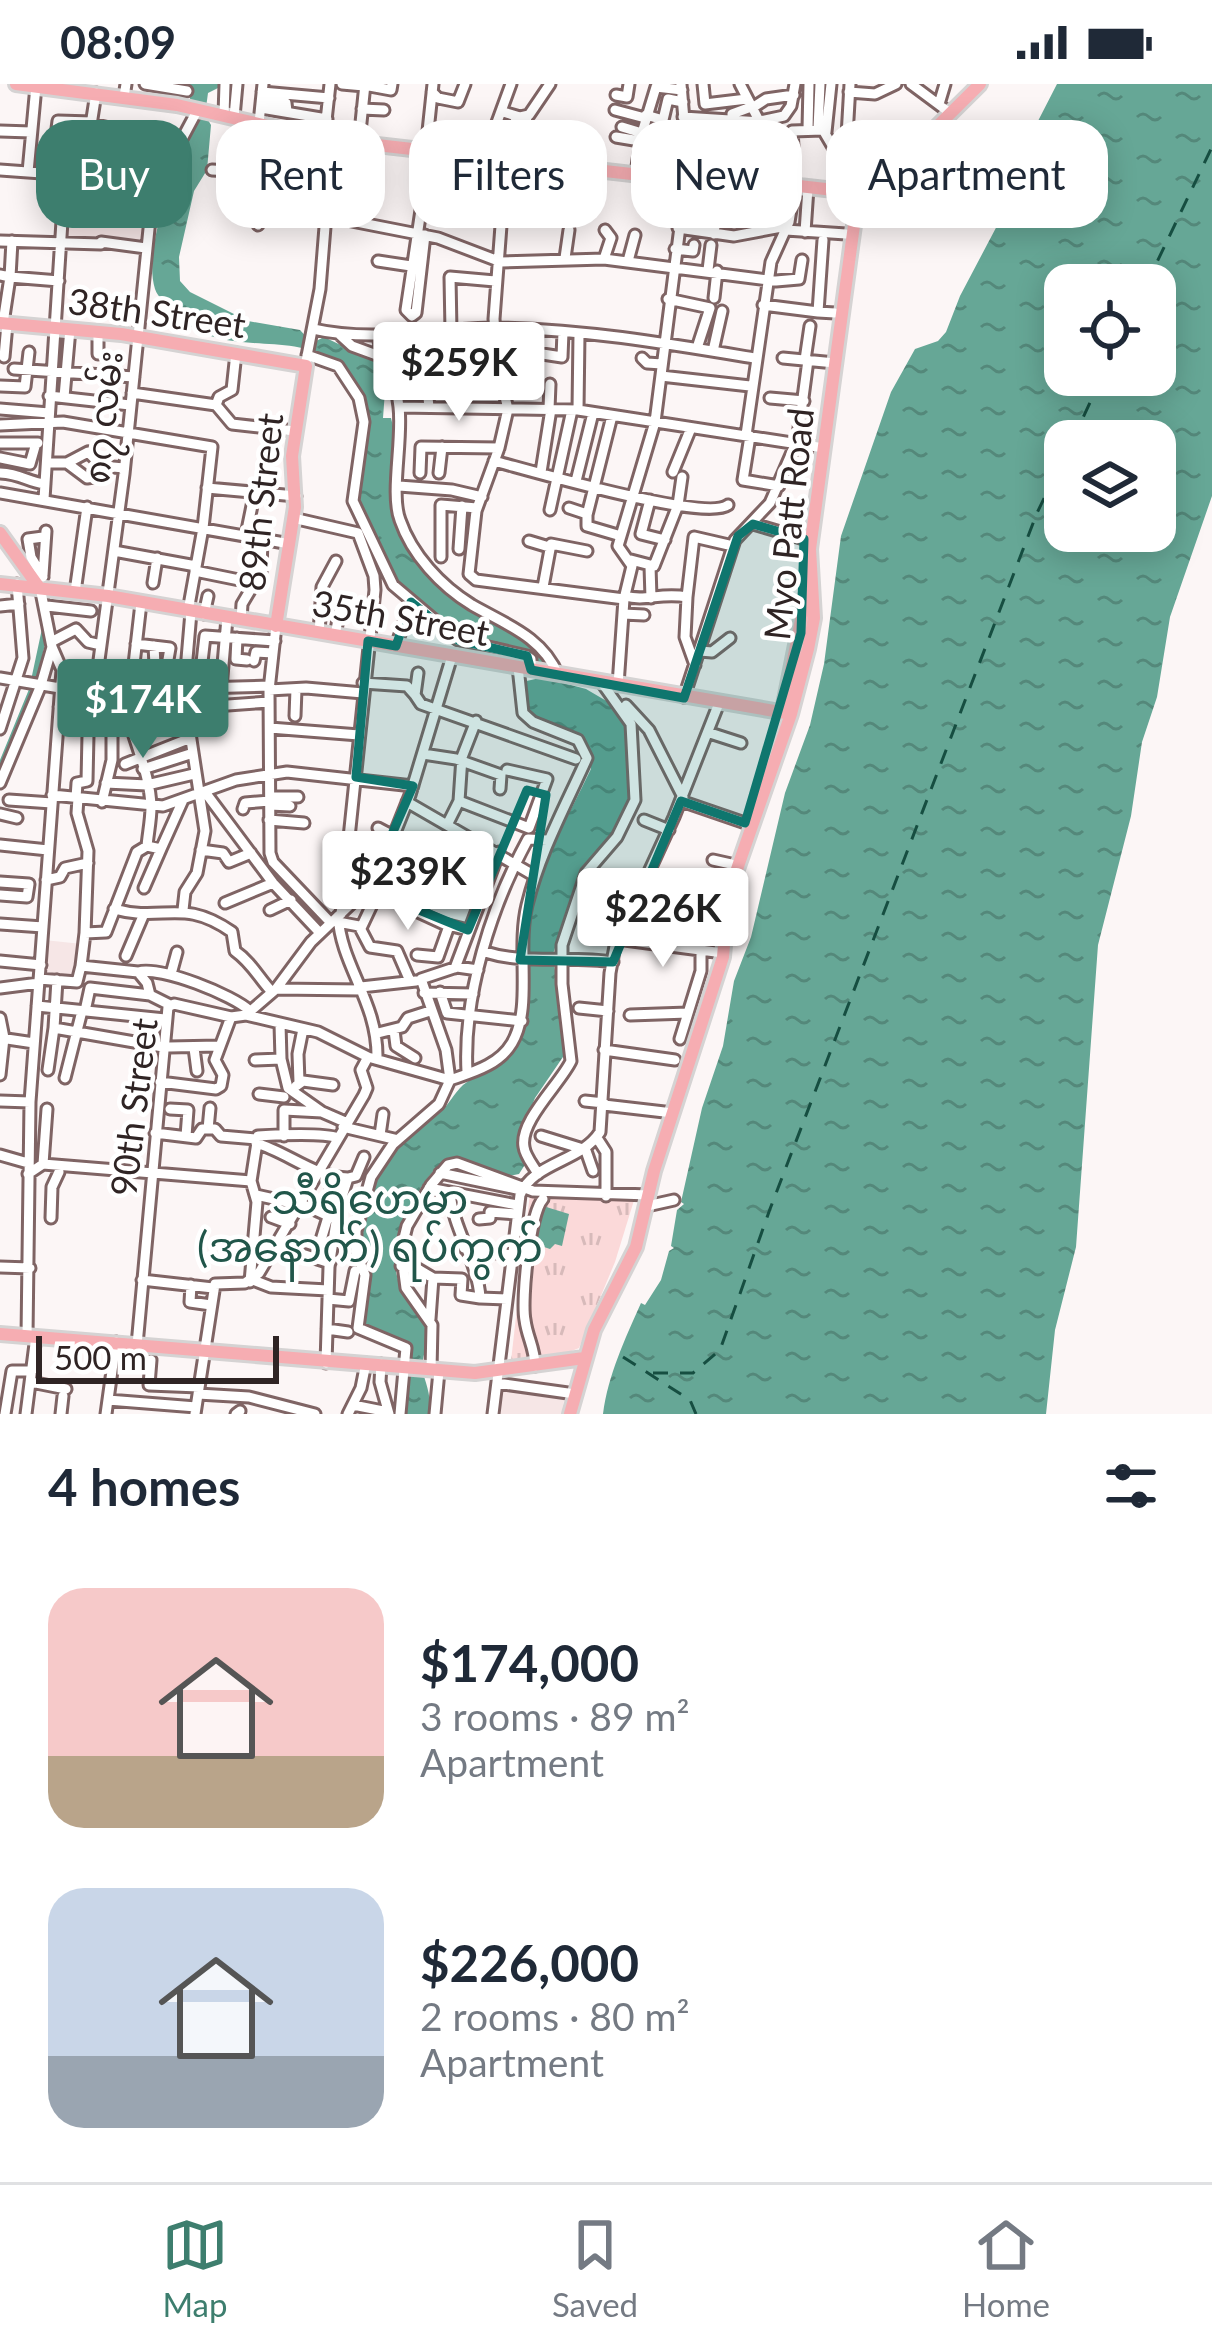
<!DOCTYPE html>
<html lang="en">
<head>
<meta charset="utf-8">
<style>
  body { margin:0; font-family:Lato,"Noto Sans Myanmar",sans-serif; background:#f6f6f7; color:#1f2937; height:100vh; display:flex; flex-direction:column; font-size:45px; white-space:nowrap }
  * { box-sizing:border-box; margin:0 }
  p { font-size:39px; color:#747a83 }
  .icon { flex:none; width:66px; height:66px; fill:none; stroke:currentColor; stroke-width:2; stroke-linecap:round; stroke-linejoin:round }
  .map { position:relative; height:1330px; overflow:hidden }
  .panel { display:flex; flex-direction:column; background:#fff; flex:1 }
  .panel>* { flex:none }
  .hud { position:absolute; left:36px; top:36px; width:1140px; height:108px; display:flex; gap:24px }
  .tools { position:absolute; left:1044px; top:180px; display:grid; gap:24px }
  .tools a { display:grid; place-items:center; width:132px; height:132px; border-radius:24px; background:#fff; box-shadow:0 6px 30px #0003; font-size:60px }
  .scale { position:absolute; left:36px; bottom:30px; width:243px; box-sizing:border-box; padding-left:12px; border:6px solid #2f2424; border-top:0; font-size:33px; line-height:42px; white-space:nowrap; color:#2f2424; -webkit-text-stroke:9px #fff; paint-order:stroke }
  .price { position:absolute; translate:-50% -102px; padding:0 27px; border-radius:12px; background:#fff; color:#222; font-size:39px; line-height:78px; filter:drop-shadow(0 3px 6px #0008) }
  .price::after { content:''; position:absolute; left:50%; top:72px; width:36px; height:27px; margin-left:-18px; background:inherit; clip-path:polygon(0 0,100% 0,50% 100%) }
  .price.on { background:#3d7e6e; color:#fff }
  ul { padding:0; list-style:none }
  li { display:flex; align-items:center; gap:36px; height:300px; padding:0 48px }
  li span { display:grid; place-items:center; flex:none; width:336px; height:240px; border-radius:36px; color:#555 }
  li>.icon { margin-inline-start:auto }
  span .icon { width:144px; height:144px; fill:#fffc; stroke-width:1 }
  li b { font-size:51px }
  h2 { display:flex; justify-content:space-between; align-items:center; height:144px; padding:0 48px; font-size:51px }
  .pill { padding:0 42px; border-radius:36px; background:#fff; box-shadow:0 6px 30px #0003; font-size:42px; line-height:108px }
  .pill.on { background:#3d7e6e; color:#fff }
  .status { display:flex; justify-content:space-between; align-items:center; height:84px; padding:0 60px; background:#fff; direction:ltr }
  .status svg { height:33px; fill:currentColor }
  .dock { display:flex; justify-content:space-around; align-items:center; height:168px; border-top:3px solid #e0e1e3; background:#fff; font-size:33px; color:#747a83 }
  .dock a { display:grid; justify-items:center; gap:6px }
  .dock .on { color:#3d7e6e }
  .map>svg:first-child { display:block }
  .built { fill:#f6e6e6 }
  .park { fill:url(#park-tufts) }
  .water { fill:url(#water-ripples); fill-rule:evenodd }
  .lines { fill:none; stroke-linecap:round; stroke-linejoin:round }
  .canal { stroke:#66a796; stroke-width:6 }
  .ferry { stroke:#164e41; stroke-width:3; stroke-dasharray:15 12; stroke-linecap:butt }
  .minor-casing { stroke:#7f6464; stroke-width:15 }
  .major-casing { stroke:#d5d3d3; stroke-width:18 }
  .minor { stroke:#fff; stroke-width:9 }
  .major { stroke:#f6adb2; stroke-width:12 }
  .marked { fill:#0f766e; fill-opacity:0.2; stroke:#0f766e; stroke-width:9; stroke-linejoin:round }
  .labels { text-anchor:middle; dominant-baseline:central; stroke-width:9; stroke-linejoin:round; paint-order:stroke }
  .street-label { font-size:36px; fill:#2f2424; stroke:#fff }
  .quarter-label { font-size:42px; fill:#21564a; stroke:#fff }
</style>
</head>
<body>
<div class="status"><b>08:09</b><svg viewBox="0 0 49 12"><path d="M0 12V9h3v3zM5 12V6h3v6zM10 12V3h3v9zM15 12V0h3v12zM26 1h20v11H26zM47 4h2v5h-2z"/></svg></div>
<div class="map">
<svg width="1212" height="1330" viewBox="0 0 1212 1330">
  <defs>
    <pattern id="park-tufts" width="24" height="20" patternUnits="userSpaceOnUse" patternTransform="scale(3)"><rect width="24" height="20" fill="#fbd9d9"/><path d="M3 7l-1-3M5 7V3M7 7l1-3M15 17l-1-3M17 17v-4M19 17l1-3" fill="none" stroke="#d7baba"/></pattern>
    <pattern id="water-ripples" width="26" height="14" patternUnits="userSpaceOnUse" patternTransform="scale(3)"><rect width="26" height="14" fill="#66a796"/><path d="M2 4q2-2 4 0t4 0M15 11q2-2 4 0t4 0" fill="none" stroke="#54887a"/></pattern>
  </defs>
  <rect width="100%" height="100%" fill="#fcf6f6"/>
  <!-- built -->
  <path class="built" d="M68,96L148,97L157,106L145,161L64,156Z
    M44,856L82,860L77,897L41,893Z
    M497,1300L566,1308L561,1330H494Z"/>
  <!-- park -->
  <path class="park" d="M530,1109L635,1113L615,1178L579,1264L557,1273L511,1277Z"/>
  <!-- water -->
  <path class="water" d="M190,0H220V3L208,9L205,31L211,41L207,86L194,107L179,173L180,197L190,208L248,237L300,246L312,259L324,253L374,277L385,307L383,334H391C404,378 381,420 406,462C420,486 443,507 465,522C500,545 542,553 556,597L586,605L615,622L628,643L632,716L610,752L580,785L553,870L565,970L535,1014L517,1059L526,1079L519,1090L509,1092L454,1073C422,1081 388,1162 397,1192C402,1211 420,1221 426,1239C431,1253 425,1263 423,1276C420,1294 433,1304 429,1330H403L409,1290L407,1260L381,1251L361,1238C361,1189 354,1139 375,1093C386,1069 420,1045 439,1029C449,1021 454,1009 463,1001C483,985 507,980 518,955C534,918 521,877 529,838C539,782 567,735 591,685C586,633 556,650 525,626L522,598L540,594L537,580L530,573C508,567 481,563 460,553C418,532 385,484 370,442C366,430 356,421 356,409C358,361 389,312 332,276C284,245 217,278 172,226C166,219 158,214 155,205C141,160 182,72 198,29L190,18Z
    M1057,0H1212V412L1170,533L1157,613L1142,658L1131,732L1098,861L1076,1163L1055,1246L1046,1330H603C608,1291 625,1255 641,1219L645,1221L661,1196L669,1167L674,1164L671,1162L677,1126L684,1120L681,1118L702,1024L723,962L734,897L751,853L785,709L810,641L824,580L841,452L891,308L915,265L938,257L946,248L960,212L999,138L1019,74ZM1065,201H1155V291H1065ZM1065,357H1155V447H1065Z
    M543,1122L569,1130L562,1162L555,1160L550,1165L538,1161L535,1156Z"/>
  <g class="lines">
    <!-- canal -->
    <path class="canal" d="M0,684L32,606L45,545"/>
    <!-- ferry -->
    <path class="ferry" d="M1146,201L1212,63
      M1072,357L1103,291
      M623,1273L690,1316L696,1330
      M653,1289H693L720,1266L770,1125L1037,429L1065,371"/>
    <!-- minor casing -->
    <g class="minor-casing">
      <path id="minor" d="M145,0L187,7
        M342,0L364,2
        M681,0L687,72L684,96
        M703,0L705,20L747,15
        M740,0L767,52L777,87
        M911,0L950,29
        M364,1L391,6L392,0
        M262,8L329,14
        M432,8L438,14L458,18L465,0
        M849,8L875,10L896,0
        M616,11L627,13L629,0
        M124,13L126,0
        M262,16L286,19L287,27
        M939,20L945,0
        M261,24L327,35
        M752,24L766,15L794,11
        M362,25L384,26
        M615,26L645,34
        M503,28L520,33L529,31L550,0
        M732,30L751,23
        M224,31L225,0
        M646,31L663,36L668,15L683,18
        M527,32L525,46L553,59L550,78
        M234,33L237,0
        M683,33L761,38
        M760,37L784,32L791,22L795,0
        M259,39L263,0
        M92,40L180,60
        M622,43L642,49
        M808,45L809,0
        M818,45L820,0
        M0,47L31,48
        M826,48L831,0
        M616,53L640,57
        M641,54L685,59
        M324,55L330,0
        M571,57L591,61V83
        M359,58L365,0
        M426,66L433,0
        M449,68L442,111L469,117
        M687,69L742,75L773,71
        M485,71L511,0
        M703,71L706,50
        M510,73L516,32
        M734,74L735,56L767,52
        M506,75L494,235L498,285L508,325L499,364L476,427L469,490L476,496L624,515
        M568,80L572,47
        M776,83L794,78L792,47L823,46L833,63
        M0,86L83,92L96,9
        M212,86L330,92
        M28,88L36,2
        M636,89L642,49L656,3L682,6
        M51,90L58,37L92,38
        M749,91L759,122
        M83,92L148,97L161,101
        M844,105L850,0
        M467,124L478,95L504,100
        M326,132L438,154L501,178L604,175L776,197L799,195L802,176
        M258,141L267,87
        M678,144L734,152L787,142
        M786,146L846,150
        M805,148L808,104
        M714,150L721,97
        M425,151L416,229L412,232L406,226L430,66
        M823,156L818,228L835,229
        M0,157L101,160
        M101,158L146,164
        M675,165L693,167L694,161
        M565,174L569,146
        M604,175L611,154L605,146
        M378,177L411,182
        M628,177L635,151
        M708,186L711,161
        M0,191L10,193L12,157
        M714,214L717,187
        M668,215L710,224L697,264
        M763,221L818,228
        M3,239L10,193L59,197
        M313,245C375,259 435,244 497,244C583,245 670,260 754,274
        M537,246L536,269L562,273L563,248
        M98,247V270
        M447,247L457,324
        M451,247L450,193L495,197
        M421,249L429,323
        M340,251L352,262L382,273
        M378,252C382,278 397,296 399,323L578,326L824,364
        M713,267L722,227
        M236,269L232,306L219,313L216,321L232,340L295,347
        M307,271L338,282L359,314L364,338L353,417L393,501L458,556L527,572L531,575V585
        M4,273L7,240
        M642,274L647,279L662,280
        M783,274L835,279
        M805,276L810,242
        M306,277L320,205L332,56
        M14,285L134,293
        M426,287L459,286
        M661,292L750,302
        M0,302L25,303L29,268
        M132,309L216,321
        M49,312L130,321
        M64,313L70,245
        M770,314L804,317
        M399,323C403,356 390,410 400,436C412,471 441,502 472,521C505,540 543,553 558,591
        M0,325L49,329
        M549,325L550,300
        M578,326L579,250
        M0,341L63,338L212,363L203,444L188,527
        M746,351L771,178L789,138L795,100
        M750,352L743,396L779,402
        M0,359H38
        M797,359L808,276
        M0,374L30,380L36,359
        M494,377C532,387 705,438 728,421
        M48,379H67L88,368L102,382L124,384
        M67,379L87,394L94,393L102,382
        M541,388L551,325
        M673,388L691,344
        M0,389C22,390 27,398 45,400
        M420,389L421,363L499,364
        M439,389L442,363
        M576,397L593,329
        M399,402L452,406L482,413
        M207,404L296,412
        M0,409L290,460
        M44,415L65,91
        M650,416L641,450L665,456
        M569,424L587,430V442L621,452
        M550,426L572,326
        M587,431L612,332
        M293,434L358,449
        M753,440L804,455
        M246,451L255,407
        M529,457L549,463
        M459,465L462,422
        M114,467L196,482
        M441,473V421L477,424
        M631,476L654,482L678,421L682,393
        M650,482L651,514
        M195,487L254,499
        M43,491L46,447
        M43,493L31,473L28,455L43,453
        M153,499L157,474
        M543,503L551,460L587,467
        M75,508L87,423
        M625,512C646,518 660,508 687,513L694,453L733,462
        M687,513L685,553L695,581
        M0,522L19,520
        M47,522L91,527
        M204,530L208,512
        M623,530L644,531
        M241,536L242,520L261,488L262,454
        M276,542L269,606L270,769L273,778L331,839
        M319,549L322,503L336,477
        M335,552L341,518
        M237,554L236,575L247,576
        M51,558L76,545L88,558L101,561
        M136,560L170,564L165,593L133,589L141,519
        M154,562L155,581
        M396,562L411,518
        M700,567L712,568L730,554
        M254,577L256,568L273,569
        M418,589L415,611L421,620L576,675
        M112,591H134
        M0,594L60,604L184,610L199,604L270,602
        M363,599L407,602L415,611
        M618,601L624,515L632,482L618,462L655,338L686,96
        M199,604L205,552L275,557
        M221,604L227,534
        M95,606L124,390L150,135L168,81L198,25
        M269,606L306,604L363,609
        M124,607C127,647 150,683 151,723C151,736 148,750 147,762
        M684,613L735,456L770,419L796,359
        M626,621L649,646L683,713
        M59,623H107V618
        M186,624L269,618
        M295,632L296,605
        M137,633L142,626L165,629L168,637
        M139,633L142,643H169L168,637L187,635
        M58,644L112,638L107,623
        M270,644L359,651
        M0,645L23,574L17,500
        M710,649L741,659
        M423,670L456,675L501,691L500,705
        M125,680L188,655
        M143,685L190,670
        M0,699L41,601L52,563
        M106,699L147,701L194,690
        M205,708L273,799L320,849
        M52,711L163,722L236,696L287,688L413,702
        M270,713H298
        M76,714L77,699L87,697L89,605
        M78,714L77,729L88,767L85,849
        M9,716L52,719
        M459,717L529,744L547,695L507,686
        M681,717L751,741
        M102,718L112,676V638L127,636
        M407,718L535,792
        M270,721L290,722
        M243,725L245,719L270,717
        M0,730L17,734
        M269,736L304,739
        M644,736L669,746
        M448,739L459,717L462,673L476,637
        M378,744L395,753
        M0,761L48,766
        M201,766L223,769L229,778L251,769
        M713,776L731,780
        M383,783L407,793L406,801L438,814L446,809L453,782L418,768L407,793
        M46,796L60,793L65,784L88,779
        M0,798L29,800L27,813L0,811
        M144,804L161,765
        M368,805L444,840L468,846
        M225,819L273,799
        M114,825C164,839 182,813 232,848L235,867C252,879 258,893 272,908
        M183,826L185,808L197,789L205,747L184,610L191,528
        M270,826L291,816
        M341,830L375,506L374,492L358,449
        M338,832C341,882 378,918 377,974
        M338,838L359,842L370,863L397,867L410,897
        M0,840L43,843
        M361,844L377,810
        M617,855L723,869
        M485,868C526,881 570,871 613,878
        M417,871L438,873L449,842
        M126,872L143,832
        M0,877L41,881
        M81,882L85,849L106,848L137,768L147,762L161,765L183,716
        M455,884L499,768
        M138,888C161,882 233,911 250,927
        M171,890L177,868
        M39,895L77,898L81,882L138,888L147,899L150,911L170,921
        M57,896L54,944L163,963
        M361,903L416,897
        M0,904L39,899
        M276,905L362,906
        M440,908L447,929L522,937
        M424,909L473,910
        M37,922L165,935
        M579,924L608,927
        M85,927L90,904L150,911
        M246,931L318,948L368,973L450,996L446,966L421,895L457,883L478,886
        M630,931L688,929
        M0,934L4,954L0,991
        M280,940L281,975L288,1004L322,1028L345,1038
        M394,946L396,962L415,974
        M378,949L402,943L408,934L430,927
        M0,954L34,959
        M680,955L701,887V868
        M169,963L219,962
        M194,964L197,987
        M604,966L675,976
        M255,976L281,975
        M48,986L54,944
        M467,988C463,911 491,823 528,755L547,756
        M65,994L82,927
        M160,998L216,1005L221,1002L223,991L215,976L231,933
        M299,998L298,970L303,945
        M296,1002L303,997L333,1001
        M259,1010L284,1013
        M0,1017L30,1018
        M585,1017L604,1019
        M604,1021L673,1029
        M170,1025L188,1026L186,1052
        M343,1043L398,1056
        M208,1045L210,1024
        M155,1049L196,1054L202,1045H215L221,1052L257,1055
        M380,1051L383,1030
        M284,1052V1026L322,1028
        M541,1052L583,1065
        M597,1054L606,1068V1112
        M256,1059C287,1068 316,1094 348,1094
        M585,1064L593,1087
        M0,1071L28,1079
        M43,1080L47,1025
        M440,1089L521,1106
        M28,1090L43,1080L251,1097
        M538,1090C533,1081 525,1072 524,1063C519,1037 561,999 571,977L562,900V861L586,789L617,753L635,716L631,640L602,599
        M429,1104L517,1121
        M450,1108C453,1146 478,1177 480,1214L507,1215
        M256,1111L301,1121
        M330,1115L332,1093
        M302,1120L337,1136
        M647,1122L674,1116
        M271,1133L290,1140
        M51,1134L52,1103L59,1088
        M479,1135L490,1134V1128L516,1130
        M321,1156L328,1133
        M277,1162L330,1179
        M464,1164L511,1171
        M401,1182L416,1184L433,1194
        M0,1183L30,1184
        M142,1196L213,1204
        M253,1196L271,1203L328,1206
        M250,1198L257,1118L251,1097L258,1052C276,1051 324,1049 338,1054
        M191,1201L190,1218L211,1221
        M328,1215L349,1217L355,1187
        M430,1235L433,1194L462,1195L461,1211L480,1214
        M327,1245L348,1248
        M27,1252L30,1018L62,586L52,563L40,503
        M137,1261L168,923L174,920L231,933L246,931L276,905L311,858L376,796L410,711L452,572
        M151,1276L149,1301L199,1303
        M326,1279L329,1183L338,1125L348,1094L356,1092L364,1073
        M381,1280L380,1298L389,1330
        M535,1282C535,1264 527,1253 525,1236C521,1216 530,1128 543,1115
        M431,1286L432,1241L406,1204L401,1166L407,1142L431,1101L448,1081L457,1079L533,1107L649,1111
        M31,1298L66,1305
        M497,1299L575,1310
        M198,1310L249,1313L315,1330
        M108,1316L196,1323
        M353,1321L388,1328
        M5,1330L12,1287H32
        M26,1330L36,1252
        M61,1330L63,1312
        M106,1330L116,1258
        M195,1330L215,1200L245,1199L259,1189L364,1011L367,1004L361,986L368,973
        M236,1330L240,1327
        M348,1330L361,1304L366,1279
        M400,1330L406,1264L358,1244L365,1191L356,1168V1147L371,1093L393,1060L439,1020L450,996C473,988 499,981 512,959C533,923 516,866 527,821C540,768 565,723 587,674L578,656L533,638L523,629L518,583
        M435,1330L439,1287
        M493,1330L520,1111C533,1078 581,1078 600,1048L610,889L615,862L674,733L719,619"/>
    </g>
    <!-- major casing -->
    <g class="major-casing">
      <path id="major" d="M16,0L177,21L324,55L702,98L777,87L799,102L869,110
        M0,239L121,250L306,282L292,372L295,423L276,542
        M0,449L38,502
        M0,500L108,512L786,629
        M783,626L806,511
        M0,1250L475,1289L584,1274
        M570,1330L594,1246L636,1163L654,1087L723,873L728,811L791,630L808,565L814,534L810,465L855,134L869,110L980,0"/>
    </g>
    <!-- minor -->
    <use href="#minor" class="minor"/>
    <!-- major -->
    <use href="#major" class="major"/>
  </g>
  <!-- marked area -->
  <path class="marked" d="M753,440L804,455L801,549L745,739L681,717L613,878L520,876L546,711L527,706L468,846L368,805L413,702L356,693L368,557L396,562L411,518L458,556L527,572L531,586L684,614L738,452Z"/>
  <g class="labels">
    <!-- street labels -->
    <g class="street-label">
      <text transform="translate(157 228) rotate(8)">38th Street</text>
      <text transform="translate(102 333) rotate(-84)">၈၇ လမ်း</text>
      <text transform="translate(260 418) rotate(-84)">89th Street</text>
      <text transform="translate(788 440) rotate(-84)">Myo Patt Road</text>
      <text transform="translate(401 533) rotate(10)">35th Street</text>
      <text transform="translate(133 1023) rotate(-83)">90th Street</text>
    </g>
    <!-- quarter labels -->
    <g class="quarter-label">
      <text x="370" y="1114">သီရိဟေမာ<tspan x="370" dy="48">(အနောက်) ရပ်ကွက်</tspan></text>
    </g>
  </g>
</svg>
<div class="tools">
<a><svg class="icon" aria-label="locate" viewBox="0 0 24 24"><circle cx="12" cy="12" r="6"/><path d="M12 2v4M12 18v4M2 12h4M18 12h4"/></svg></a>
<a><svg class="icon" aria-label="layers" viewBox="0 0 24 24"><path d="M12 4l9 5-9 5-9-5zM3 14l9 5 9-5"/></svg></a>
</div>
<div class="scale">500 m</div>
<b class="price" style="left:459px;top:340px">$259K</b>
<b class="price on" style="left:143px;top:677px">$174K</b>
<b class="price" style="left:408px;top:849px">$239K</b>
<b class="price" style="left:663px;top:886px">$226K</b>
<div class="hud">
<a class="pill on">Buy</a>
<a class="pill">Rent</a>
<a class="pill">Filters</a>
<a class="pill">New</a>
<a class="pill">Apartment</a>
</div>
</div>
<section class="panel">
<h2>4 homes<svg class="icon" aria-label="filters" viewBox="0 0 24 24"><path d="M4 7h16M4 17h16"/><circle cx="9" cy="7" r="2"/><circle cx="15" cy="17" r="2"/></svg></h2>
<ul>
<li><span style="background:linear-gradient(#f6c9c9 70%,#b9a48a 0)"><svg class="icon" aria-label="home" viewBox="0 0 24 24"><path d="M3 11l9-7 9 7M6 9v11h12V9"/></svg></span><div><b>$174,000</b><p>3 rooms · 89 m²</p><p>Apartment</p></div></li>
<li><span style="background:linear-gradient(#c9d6e8 70%,#9aa5b1 0)"><svg class="icon" aria-label="home" viewBox="0 0 24 24"><path d="M3 11l9-7 9 7M6 9v11h12V9"/></svg></span><div><b>$226,000</b><p>2 rooms · 80 m²</p><p>Apartment</p></div></li>
</ul>
</section>
<nav class="dock">
<a class="on"><svg class="icon" aria-label="map" viewBox="0 0 24 24"><path d="M3 6l6-2 6 2 6-2v14l-6 2-6-2-6 2zM9 4v14M15 6v14"/></svg>Map</a>
<a><svg class="icon" aria-label="saved" viewBox="0 0 24 24"><path d="M7 4h10v16l-5-4-5 4z"/></svg>Saved</a>
<a><svg class="icon" aria-label="home" viewBox="0 0 24 24"><path d="M3 11l9-7 9 7M6 9v11h12V9"/></svg>Home</a>
</nav>
</body>
</html>
